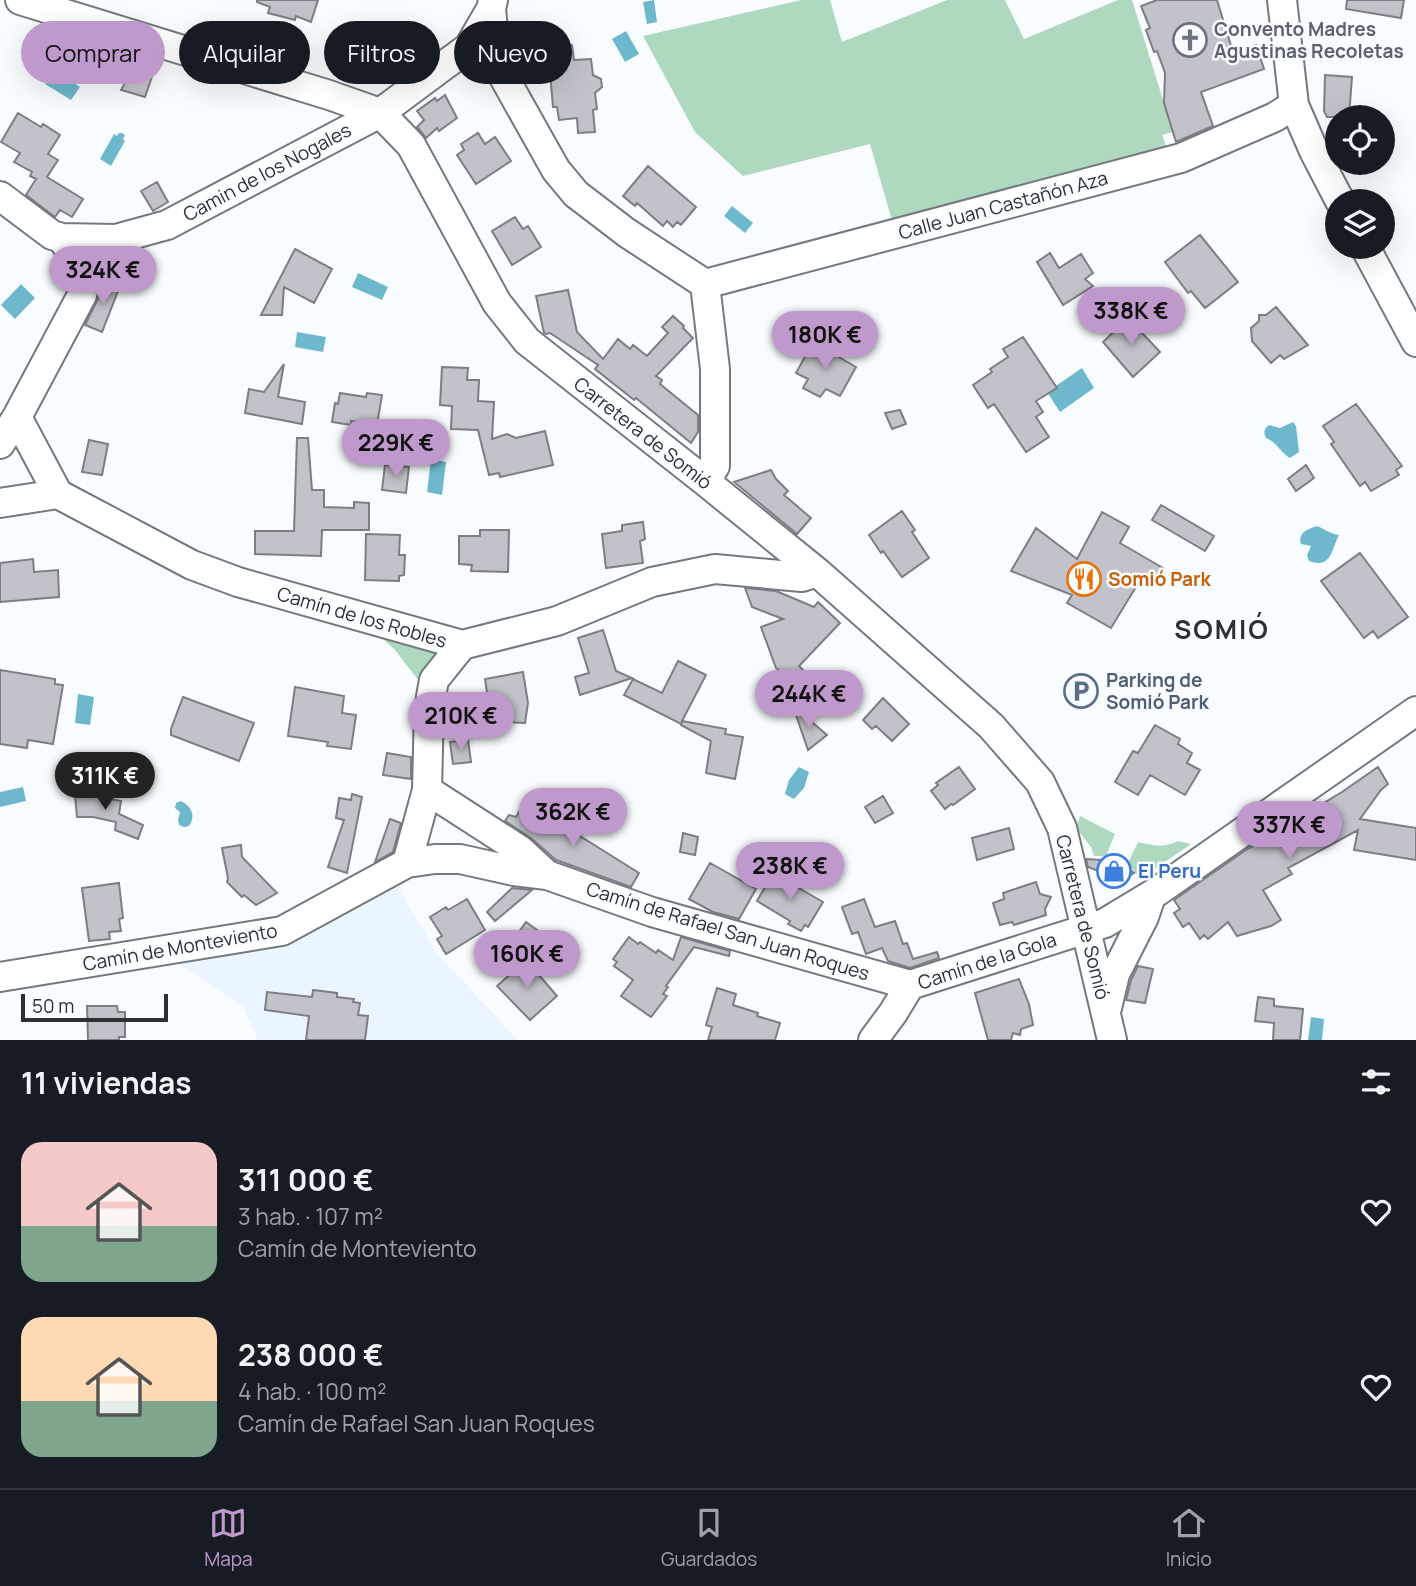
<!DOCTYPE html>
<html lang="es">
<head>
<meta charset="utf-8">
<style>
  body { margin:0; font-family:Manrope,sans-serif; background:#242831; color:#f1f3f6; height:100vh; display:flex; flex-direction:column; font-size:26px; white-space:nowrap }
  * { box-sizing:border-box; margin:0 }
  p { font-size:23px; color:#9ea1a6 }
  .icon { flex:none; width:38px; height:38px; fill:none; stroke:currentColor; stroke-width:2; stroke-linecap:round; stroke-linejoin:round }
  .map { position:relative; height:1040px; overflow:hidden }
  .details { display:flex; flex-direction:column; background:#171b24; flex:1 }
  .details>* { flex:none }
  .banner { position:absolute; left:21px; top:21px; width:700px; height:63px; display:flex; gap:14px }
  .buttons { position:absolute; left:1325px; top:105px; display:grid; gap:14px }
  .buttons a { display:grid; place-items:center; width:70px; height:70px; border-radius:50%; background:#171b24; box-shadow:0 7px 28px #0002; font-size:35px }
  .scale { position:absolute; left:21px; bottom:18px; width:147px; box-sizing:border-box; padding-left:7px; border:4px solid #2d3032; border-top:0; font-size:19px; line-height:24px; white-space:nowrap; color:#2d3032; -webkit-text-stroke:5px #f9fcff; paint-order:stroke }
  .price { position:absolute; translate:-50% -60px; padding:0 16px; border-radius:24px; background:#c099cc; color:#111; font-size:23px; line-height:46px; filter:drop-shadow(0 2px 4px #0008) }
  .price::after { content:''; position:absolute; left:50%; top:42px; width:21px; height:16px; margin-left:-10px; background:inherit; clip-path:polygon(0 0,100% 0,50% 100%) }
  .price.current { background:#222; color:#fff }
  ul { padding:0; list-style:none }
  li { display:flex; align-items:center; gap:21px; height:175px; padding:0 21px }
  li span { display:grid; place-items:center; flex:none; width:196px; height:140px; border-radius:21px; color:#555 }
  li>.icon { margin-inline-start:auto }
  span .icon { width:84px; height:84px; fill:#fffc; stroke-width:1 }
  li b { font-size:30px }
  h2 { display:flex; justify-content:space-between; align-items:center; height:84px; padding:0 21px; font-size:30px }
  .pill { padding:0 24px; border-radius:32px; background:#171b24; box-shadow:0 7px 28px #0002; font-size:24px; line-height:63px }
  .pill.current { background:#c099cc; color:#111 }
  .tabs { display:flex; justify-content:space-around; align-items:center; height:98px; border-top:2px solid #363941; background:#171b24; font-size:19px; color:#9ea1a6 }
  .tabs a { display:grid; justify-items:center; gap:4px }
  .tabs .current { color:#c099cc }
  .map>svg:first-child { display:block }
  .built { fill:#eaf5ff }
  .green { fill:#afd9be }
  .water { fill:#6db8cd }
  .building { fill:#c2c2ca; stroke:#7e7d85; stroke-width:2 }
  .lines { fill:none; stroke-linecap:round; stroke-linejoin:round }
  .minor-casing { stroke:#73797f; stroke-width:32 }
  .minor { stroke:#fff; stroke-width:28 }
  .labels { text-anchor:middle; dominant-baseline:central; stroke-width:5; stroke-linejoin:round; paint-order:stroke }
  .worship-label { font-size:19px; font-weight:bold; fill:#5b616d; stroke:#f9fcff; text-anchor:start }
  .street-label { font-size:19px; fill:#2d3032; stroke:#f9fcff }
  .food-label { font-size:19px; font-weight:bold; fill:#c56008; stroke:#f9fcff; text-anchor:start }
  .service-label { font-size:19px; font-weight:bold; fill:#4e5e75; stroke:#f9fcff; text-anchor:start }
  .shop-label { font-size:19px; font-weight:bold; fill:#366cbe; stroke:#f9fcff; text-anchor:start }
  .district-label { font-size:26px; font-weight:bold; letter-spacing:2px; fill:#2d3032; stroke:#f9fcff }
</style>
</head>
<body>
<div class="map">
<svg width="1416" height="1040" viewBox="0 0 1416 1040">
  <rect width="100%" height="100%" fill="#f9fcff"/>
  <!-- built -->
  <path class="built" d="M404,876L401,893L438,955L518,1040H258L243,1007L176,962Z"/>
  <!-- green -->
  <path class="green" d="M801,0H830L842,42L947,0H1005L1024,39L1118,0H1132L1173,132L1162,135L1168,151L893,224L870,144L743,176L695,132L643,36Z
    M370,627L448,647L422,685L395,650Z
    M1080,816L1115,834L1106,856H1094L1091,847L1076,828Z
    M1178,841L1191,844L1140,879L1128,863L1138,842C1153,846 1164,848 1178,841Z"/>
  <!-- water -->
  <path class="water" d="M654,0L657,22L647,24L643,2Z
    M626,31L639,54L625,62L612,39Z
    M53,70L80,87L71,100L45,84Z
    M119,133H122L125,135L123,139L125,141L111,166L100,159L114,134L117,136Z
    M732,206L753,223L745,233L724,216Z
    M358,273L388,287L382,300L352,287Z
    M21,284L35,298L15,319L1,305Z
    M297,332L326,337L323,352L295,347Z
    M1082,368L1094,388L1060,412L1047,392Z
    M1293,422L1296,426L1299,452L1290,458C1281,453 1277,442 1266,438C1263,432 1264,429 1269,425L1280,428Z
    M431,459L446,462L442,495L427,492Z
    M1317,526C1325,529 1330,534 1339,535C1331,550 1332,569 1309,561L1307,555L1311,546L1301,544C1297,533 1308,529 1317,526Z
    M78,694L94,697L90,725L75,723Z
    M799,767L809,772L804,788L794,799L785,794L789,780Z
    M23,787L26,801L0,807V792Z
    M181,801C192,807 196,816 189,826L184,827L179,825L178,820L180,812L175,808L176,803Z
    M1311,1017L1324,1019L1322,1040H1308Z"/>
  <!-- building -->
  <path class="building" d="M257,0H318L311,22L296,16L295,20L268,13L270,7L257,2Z
    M1157,0H1217L1233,52L1256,45L1264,69L1201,92L1213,126L1176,142L1164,103L1165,73L1157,51L1154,52L1146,30L1150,28L1141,6Z
    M1347,0H1404L1401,18L1346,9Z
    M572,45L574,60L591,59L593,75L601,79L602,87L595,93L597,109L593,110L595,132L578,133L577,118L559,120L557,107H553L550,72L554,71L553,62H556L554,46Z
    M141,55L157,59V62L145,97L121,90Z
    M1325,75L1352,77L1349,117H1327L1324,111Z
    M445,95L457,118L439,131L437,128L426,138L417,127L424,120L417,111L435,98L437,101Z
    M18,113L41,127L43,124L60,135L48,154L58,160L47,177L83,199L72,217L60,210L55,217L26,195L36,179L30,176L32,172L14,162L20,153L1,142Z
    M478,133L485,144L495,137L511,161L476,184L457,155L464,150L461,144Z
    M648,166L696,207L681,225L677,222L673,227L667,221L663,226L637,203L635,206L623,196Z
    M157,182L168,202L153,211L141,191Z
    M515,217L523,229L528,226L541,247L512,265L492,231Z
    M1200,235L1238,282L1205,308L1191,291L1188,293L1165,262Z
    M295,249L332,269L314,303L284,287L282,315H261Z
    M1050,253L1059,268L1081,254L1093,273L1085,279L1093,286L1063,305L1037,262Z
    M102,279L120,286L102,332L85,325L98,299Z
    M568,290L577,332L603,359L618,339L630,349L633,345L647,356L668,333L662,327L673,316L684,326L683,328L693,338L656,376L662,380L660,384L698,415V432L691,443L636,398L634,400L595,369L598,365L550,333L546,334L544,333L536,296Z
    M1276,307L1308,345L1284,359L1280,355L1271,363L1252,341L1251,328L1259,321V315H1266Z
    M1128,318L1160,352L1133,377L1103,342Z
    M1023,337L1057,388L1036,401L1043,412L1036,417L1049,437L1026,452L994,404L988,408L973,385L992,372L990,369L1008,357L1003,349Z
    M813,342L856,367L840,396L826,389L820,397L803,388L808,379L796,373Z
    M284,364L278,397L305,402L302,424L245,413L249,389L264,392Z
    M442,367L468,368L467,380H479L478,401L494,402L492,439L507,434L516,438L545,431L553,465L500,477L499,473L489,475L478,430L451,429L452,406L440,405Z
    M340,393L366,397L367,393L382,395L377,425L351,421V425L332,422L335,403L338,404Z
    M1356,404L1402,466L1396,470L1399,475L1371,491L1365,482L1360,486L1331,444L1334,442L1323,426Z
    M900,410L906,424L892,429L885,413Z
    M297,438H308L312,490H324V507L354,508V502L369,503V530H322L321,556L255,554V531H294Z
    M89,440L108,444L102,475L82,472Z
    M385,465L409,467L406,493L382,490Z
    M1306,465L1314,478L1296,491L1288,479Z
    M771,470L776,479L788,491L784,495L811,518L797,534L734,482Z
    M1161,505L1214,536L1205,551L1152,520Z
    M902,511L915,530L912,532L929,558L902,577L883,551L881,553L869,535Z
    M1102,512L1129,527L1120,543L1163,568L1153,584L1142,577L1111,628L1067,603L1072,595L1011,571L1036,528L1077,559Z
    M643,522L645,539L640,541L643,563L606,568L602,534L622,531V525Z
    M480,530H509L508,572L471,571L472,565L459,564V536H480Z
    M366,534L400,535L399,555H405L404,575L399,576V581L365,580Z
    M1360,553L1408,617L1378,638L1373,631L1364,638L1321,581Z
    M33,559L34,572L58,570L59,597L0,602V563Z
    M745,588L776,591L814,607L818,602L840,623L799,666L809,676L799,687L776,668L761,627L783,619L752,607Z
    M603,630L616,671L632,678L580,695L575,677L589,673L578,638Z
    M678,661L706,675L682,721L726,729L725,734L743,737L735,779L706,773L711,741L681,725L682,722L681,724L624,695L633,679L662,693Z
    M0,670L55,679V684L63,685L53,744L28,740L27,748L0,744Z
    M523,672L528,703L525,723L499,722L501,704L489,706L485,679Z
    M295,687L344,696L342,713L356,715L351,749L327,746L328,742L288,736Z
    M183,697L254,723L239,761L171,735V729Z
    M883,698L909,724L892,741L876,726L872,729L863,720Z
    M793,706L827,735L808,750Z
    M1155,725L1180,739L1178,744L1192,753L1187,763L1200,770L1185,795L1150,775L1138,795L1115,782L1133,751L1138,753Z
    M468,740L471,762L453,764L450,742Z
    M387,753L411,757V779L383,775Z
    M959,767L975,789L953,805L951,804L945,809L931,791L938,785L936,783Z
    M1378,767L1388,784L1381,790L1360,819L1416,828V860L1354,850L1358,830L1288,868L1292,874L1263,890L1281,920L1271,926L1237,936L1228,922L1208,939L1204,935L1200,939L1189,923L1183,927L1174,913L1180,909L1174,900L1246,850L1342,792Z
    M81,787L99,790V797L121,801L119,814L143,825L138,839L115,830L116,822L93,817H77L75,795H82Z
    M352,794L362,797L347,873L328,867L344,820L336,818L339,798L351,800Z
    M883,796L893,813L875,823L865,807Z
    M520,810L543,825L549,812L566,821L564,826L639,873L631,887L556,860L531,838L505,821L509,815L516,817Z
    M390,819L401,823L393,852L375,862Z
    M1009,828L1014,849L977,860L972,838Z
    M683,833L698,837L695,855L680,852Z
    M241,845L242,857L277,893L256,905L244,895L242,897L227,882L228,878L222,848Z
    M1086,859L1114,861L1122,864L1134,873L1119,882L1114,877L1088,867Z
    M710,863L756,889L739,919L713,912L689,899Z
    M773,873L823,902L808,927L805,925L801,931L788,924L790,921L757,901Z
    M1036,882L1040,894L1051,897L1045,909L1046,915L1014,925L1012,922L1000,925L993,903L1004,899L1003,893Z
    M119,883L123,918L119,919L121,931L109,932L110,939L89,941L82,888Z
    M512,888L532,890L495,921L487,912Z
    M467,899L485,930L446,954L437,939L442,936L430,917L446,907L448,910Z
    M864,899L875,927L895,921L903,944L907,943L913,959L937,952L939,958L910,968L888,961L882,948L866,954L858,932L852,934L842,907Z
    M526,922L544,935L527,959L509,946Z
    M629,937L638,944L640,942L656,953L658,950L673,960L681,937L730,951L729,956L694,947L666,986L668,987L663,994L667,996L651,1017L621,996L633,980L614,966L617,962L613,959Z
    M526,960L557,996L530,1020L497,986Z
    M1138,966L1153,969L1145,1003L1126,1000L1131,980Z
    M1019,979L1029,1004L1033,1025L1021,1029L1020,1035L1013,1033L1011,1040H988L975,993Z
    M717,988L736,994L733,1005L758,1013L757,1016L780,1023L775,1040H708L712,1027L706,1025Z
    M313,990L337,993V997L354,999L353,1002L360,1003L358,1015L368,1016L365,1040H306L309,1016L265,1010L267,992L312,997Z
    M1258,997L1274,999V1006L1303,1009L1300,1040H1273L1274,1023L1255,1021Z
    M87,1006H117L118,1012H125V1037H119V1040H88Z"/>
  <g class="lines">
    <!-- minor casing -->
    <g class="minor-casing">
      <path id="minor" d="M20,0L329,95L380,113L411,145L497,303L527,341L706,482L817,572L991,726L1040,782L1062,828L1112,1040
        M1282,0L1294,105L1314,151L1340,201
        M491,9L494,39L501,72L556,170L576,194L627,233L705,284L715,369V466L706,482
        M0,196L52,235L62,238L116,239L167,225L380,113L469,47L491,9L493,0
        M1365,247L1416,342
        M705,284L1181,158L1275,117L1294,105
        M0,444L17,417
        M58,494L17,417L82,295L85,283L79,265L62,238
        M0,503L58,494L192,565L238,582L462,645L557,621L652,582L715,569L802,577L817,572
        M427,790L520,850L547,875
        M407,863L435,859H460L514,871L547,875L652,912L910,985
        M0,977L282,931L407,863L427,790L429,708L434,680L462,645
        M1107,1008L1115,974L1144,917L1151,896
        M873,1040L893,1013L910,985L1105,923L1158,891L1416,711"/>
    </g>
    <!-- minor -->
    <use href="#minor" class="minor"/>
  </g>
  <!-- icons -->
  <defs>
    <g id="church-ring" transform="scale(1.75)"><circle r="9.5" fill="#f9fcff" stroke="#6b7280" stroke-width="1.5"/><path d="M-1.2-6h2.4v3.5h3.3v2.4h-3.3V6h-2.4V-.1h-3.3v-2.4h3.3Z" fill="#6b7280"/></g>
    <g id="restaurant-ring" transform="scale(1.75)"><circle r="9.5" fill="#f9fcff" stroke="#e8710a" stroke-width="1.5"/><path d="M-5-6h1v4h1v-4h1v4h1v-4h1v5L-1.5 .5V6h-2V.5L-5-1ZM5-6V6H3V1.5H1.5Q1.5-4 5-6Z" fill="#e8710a"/></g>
    <g id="parking-ring" transform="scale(1.75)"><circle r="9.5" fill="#f9fcff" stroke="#5c6f8a" stroke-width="1.5"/><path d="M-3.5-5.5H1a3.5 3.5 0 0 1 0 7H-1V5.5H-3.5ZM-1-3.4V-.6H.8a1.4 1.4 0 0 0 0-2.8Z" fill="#5c6f8a"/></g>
    <g id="shop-ring" transform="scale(1.75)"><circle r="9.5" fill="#f9fcff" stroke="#3f7fe0" stroke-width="1.5"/><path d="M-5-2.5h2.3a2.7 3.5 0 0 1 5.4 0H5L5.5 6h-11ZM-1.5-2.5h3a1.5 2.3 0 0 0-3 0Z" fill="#3f7fe0"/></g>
  </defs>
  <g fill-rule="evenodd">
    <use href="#church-ring" x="1190" y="40"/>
    <use href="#restaurant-ring" x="1084" y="579"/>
    <use href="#parking-ring" x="1081" y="691"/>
    <use href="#shop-ring" x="1114" y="871"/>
  </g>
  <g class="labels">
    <!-- worship labels -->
    <g class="worship-label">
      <text x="1214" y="29">Convento Madres<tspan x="1214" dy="22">Agustinas Recoletas</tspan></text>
    </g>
    <!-- street labels -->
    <g class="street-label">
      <text transform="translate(267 172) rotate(-28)">Camin de los Nogales</text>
      <text transform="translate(1003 205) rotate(-15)">Calle Juan Castañón Aza</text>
      <text transform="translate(643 433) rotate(38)">Carretera de Somió</text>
      <text transform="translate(362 617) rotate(16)">Camín de los Robles</text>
      <text transform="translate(1083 917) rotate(76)">Carretera de Somió</text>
      <text transform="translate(728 931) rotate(17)">Camín de Rafael San Juan Roques</text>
      <text transform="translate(180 947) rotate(-10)">Camín de Monteviento</text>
      <text transform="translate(987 961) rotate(-18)">Camín de la Gola</text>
    </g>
    <!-- food labels -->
    <g class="food-label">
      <text x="1108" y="579">Somió Park</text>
    </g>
    <!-- service labels -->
    <g class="service-label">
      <text x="1106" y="680">Parking de<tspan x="1106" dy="22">Somió Park</tspan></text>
    </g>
    <!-- shop labels -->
    <g class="shop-label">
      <text x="1138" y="871">El Peru</text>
    </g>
    <!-- district labels -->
    <g class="district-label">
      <text x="1222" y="629">SOMIÓ</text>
    </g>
  </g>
</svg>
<div class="buttons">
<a><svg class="icon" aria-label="locate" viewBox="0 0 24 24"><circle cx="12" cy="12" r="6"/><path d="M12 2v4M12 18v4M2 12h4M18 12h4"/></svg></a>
<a><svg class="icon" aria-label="layers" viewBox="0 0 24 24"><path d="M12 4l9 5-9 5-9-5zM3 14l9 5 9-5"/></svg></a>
</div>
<div class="scale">50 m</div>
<b class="price" style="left:103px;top:306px">324K €</b>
<b class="price" style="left:1131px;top:347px">338K €</b>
<b class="price" style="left:825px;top:371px">180K €</b>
<b class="price" style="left:396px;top:479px">229K €</b>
<b class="price" style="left:809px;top:730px">244K €</b>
<b class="price" style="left:461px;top:752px">210K €</b>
<b class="price current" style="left:105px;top:812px">311K €</b>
<b class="price" style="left:573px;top:848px">362K €</b>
<b class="price" style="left:1289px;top:861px">337K €</b>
<b class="price" style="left:790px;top:902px">238K €</b>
<b class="price" style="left:527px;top:990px">160K €</b>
<div class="banner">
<a class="pill current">Comprar</a>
<a class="pill">Alquilar</a>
<a class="pill">Filtros</a>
<a class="pill">Nuevo</a>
</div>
</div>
<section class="details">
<h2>11 viviendas<svg class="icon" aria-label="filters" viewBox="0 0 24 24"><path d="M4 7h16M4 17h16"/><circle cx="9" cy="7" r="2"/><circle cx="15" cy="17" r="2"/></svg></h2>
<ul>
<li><span style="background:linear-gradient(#f6c9c9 60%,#7fa58c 0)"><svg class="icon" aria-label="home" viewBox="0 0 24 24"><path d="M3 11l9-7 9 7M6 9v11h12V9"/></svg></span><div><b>311 000 €</b><p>3 hab. · 107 m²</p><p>Camín de Monteviento</p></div><svg class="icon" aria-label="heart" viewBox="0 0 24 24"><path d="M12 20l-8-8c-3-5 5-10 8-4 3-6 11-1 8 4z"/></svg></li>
<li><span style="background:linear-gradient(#ffd9b3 60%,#7fa58c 0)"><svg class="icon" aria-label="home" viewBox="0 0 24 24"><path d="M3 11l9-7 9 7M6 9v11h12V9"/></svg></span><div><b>238 000 €</b><p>4 hab. · 100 m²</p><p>Camín de Rafael San Juan Roques</p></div><svg class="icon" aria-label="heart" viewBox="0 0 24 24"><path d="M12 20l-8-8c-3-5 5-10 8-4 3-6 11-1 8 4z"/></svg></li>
</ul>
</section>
<nav class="tabs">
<a class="current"><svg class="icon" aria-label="map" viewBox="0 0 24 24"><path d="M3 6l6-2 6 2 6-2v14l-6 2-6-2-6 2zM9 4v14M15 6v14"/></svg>Mapa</a>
<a><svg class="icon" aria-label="saved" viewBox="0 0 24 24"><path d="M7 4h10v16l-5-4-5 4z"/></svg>Guardados</a>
<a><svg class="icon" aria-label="home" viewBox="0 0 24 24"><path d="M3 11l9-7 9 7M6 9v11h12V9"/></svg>Inicio</a>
</nav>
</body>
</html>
